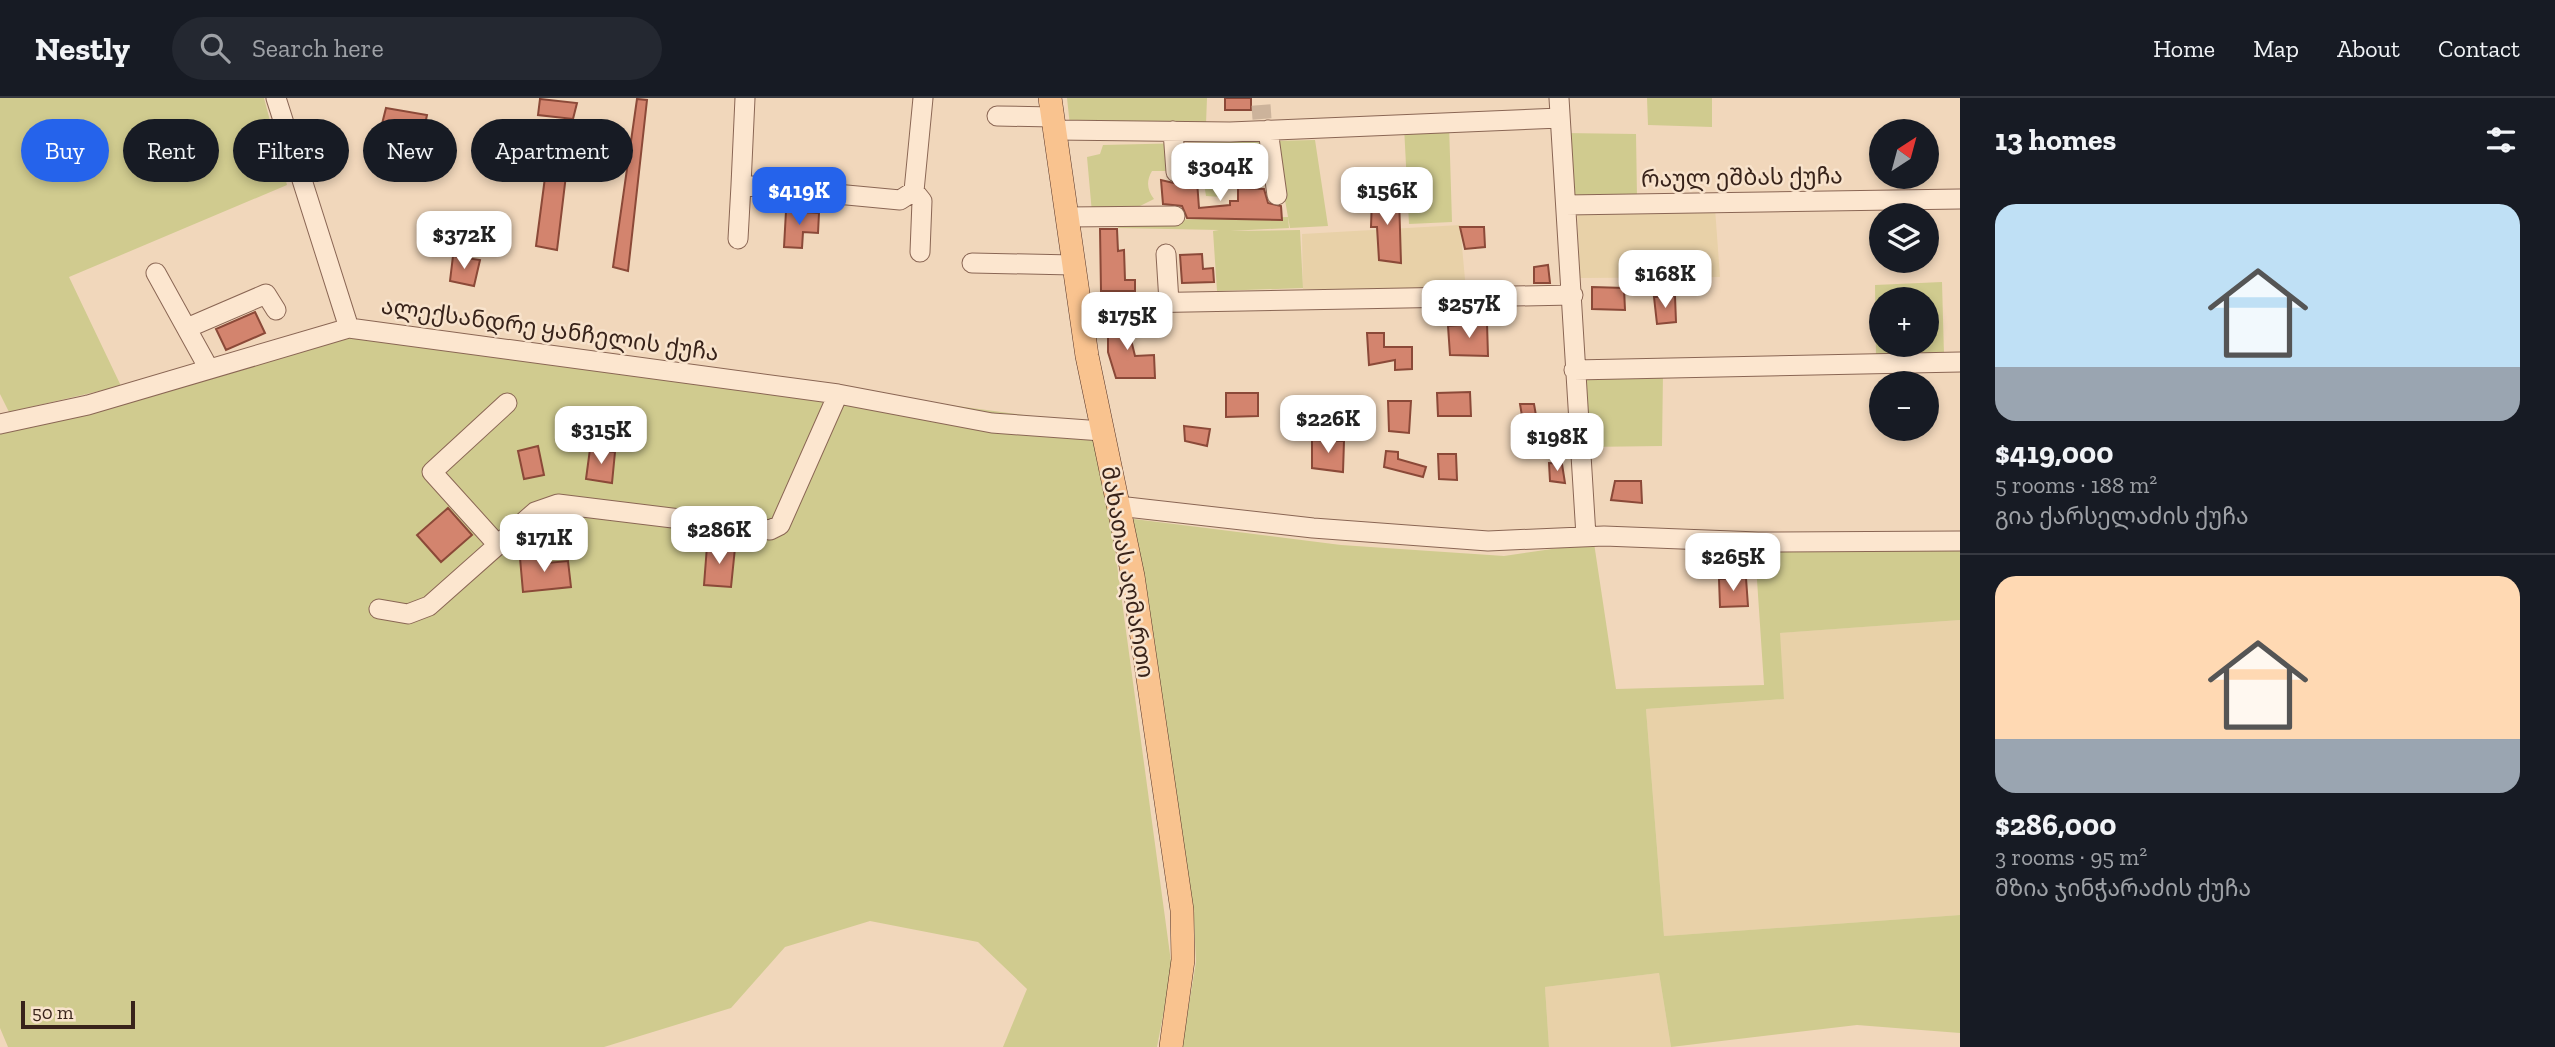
<!DOCTYPE html>
<html lang="en">
<head>
<meta charset="utf-8">
<style>
  body { margin:0; font-family:"Zilla Slab","Noto Sans Georgian",serif; background:#242831; color:#f1f3f6; height:100vh; display:flex; flex-direction:column; font-size:26px; white-space:nowrap }
  * { box-sizing:border-box; margin:0 }
  p { font-size:23px; color:#9ea1a6 }
  .icon { flex:none; width:38px; height:38px; fill:none; stroke:currentColor; stroke-width:2; stroke-linecap:round; stroke-linejoin:round }
  .map { position:relative; flex:1; overflow:hidden }
  .drawer { display:flex; flex-direction:column; background:#171b24; width:595px }
  .drawer>* { flex:none }
  .guide { position:absolute; left:21px; top:21px; width:665px; height:63px; display:flex; gap:14px }
  .needle { width:46px; rotate:36deg }
  .buttons { position:absolute; left:1869px; top:21px; display:grid; gap:14px }
  .buttons a { display:grid; place-items:center; width:70px; height:70px; border-radius:50%; background:#171b24; box-shadow:0 4px 10px #0003; font-size:35px }
  .scale { position:absolute; left:21px; bottom:18px; width:114px; box-sizing:border-box; padding-left:7px; border:4px solid #38231a; border-top:0; font-size:19px; line-height:24px; white-space:nowrap; color:#38231a; -webkit-text-stroke:5px #f8e3cc; paint-order:stroke }
  .price { position:absolute; translate:-50% -60px; padding:0 16px; border-radius:14px; background:#fff; color:#222; font-size:23px; line-height:46px; filter:drop-shadow(0 2px 4px #0008) }
  .price::after { content:''; position:absolute; left:50%; top:42px; width:21px; height:16px; margin-left:-10px; background:inherit; clip-path:polygon(0 0,100% 0,50% 100%) }
  .price.selected { background:#2563eb; color:#fff }
  ul { padding:0; list-style:none }
  li { display:grid; align-content:center; gap:14px; height:371px; padding:0 35px }
  li+li { border-top:2px solid #363941 }
  li span { display:grid; place-items:center; height:217px; border-radius:21px; color:#555 }
  li>.icon { margin-inline-start:auto }
  span .icon { width:126px; height:126px; fill:#fffc; stroke-width:1 }
  li b { font-size:30px }
  h2 { display:flex; justify-content:space-between; align-items:center; height:84px; padding:0 35px; font-size:30px }
  .tag { padding:0 24px; border-radius:32px; background:#171b24; box-shadow:0 4px 10px #0003; font-size:24px; line-height:63px }
  .tag.selected { background:#2563eb; color:#fff }
  header { display:flex; align-items:center; gap:42px; box-sizing:border-box; height:98px; padding:0 35px; background:#171b24; border-bottom:2px solid #363941 }
  header strong { font-size:33px }
  nav { display:flex; gap:38px; margin-inline-start:auto; font-size:24px }
  .search { width:490px; height:63px; background:#242831; display:flex; align-items:center; gap:18px; box-sizing:border-box; padding:0 24px; border-radius:38px; color:#9ea1a6; font-size:26px }
  main { display:flex; flex:1; min-height:0 }
  .map>svg:first-child { display:block }
  .farmland { fill:#e8d1a8 }
  .green { fill:#d0cb8f; fill-rule:evenodd }
  .building { fill:#d3846e; stroke:#8b4938; stroke-width:2 }
  .lines { fill:none; stroke-linecap:round; stroke-linejoin:round }
  .minor-tunnel { stroke:#ccb39b; stroke-width:19; stroke-dasharray:19 10; stroke-linecap:butt }
  .minor-casing { stroke:#8a6654; stroke-width:21 }
  .major-casing { stroke:#573529; stroke-width:24 }
  .minor { stroke:#fce6cf; stroke-width:19 }
  .major { stroke:#f9c38f; stroke-width:23 }
  .labels { text-anchor:middle; dominant-baseline:central; stroke-width:5; stroke-linejoin:round; paint-order:stroke }
  .street-label { font-size:23px; fill:#38231a; stroke:#f8e3cc }
</style>
</head>
<body>
<header>
<strong>Nestly</strong>
<div class="search"><svg class="icon" aria-label="search" viewBox="0 0 24 24"><circle cx="10" cy="10" r="6"/><path d="M15 15l6 6"/></svg>Search here</div>
<nav><a>Home</a><a>Map</a><a>About</a><a>Contact</a></nav>
</header>
<main>
<div class="map">
<svg width="1960" height="949" viewBox="0 0 1960 949">
  <rect width="100%" height="100%" fill="#f1d7bb"/>
  <!-- farmland -->
  <path class="farmland" d="M1715,110L1720,179L1580,180L1577,113Z
    M1460,127L1466,192L1303,191L1302,136Z
    M1960,522V817L1664,838L1646,611L1784,601L1779,535Z
    M1659,875L1671,949H1549L1545,889Z"/>
  <!-- green -->
  <path class="green" d="M0,0H264L287,87L69,179L121,288L9,314L0,296Z
    M1067,0H1207L1206,26L1070,28Z
    M1647,0H1712V29L1648,27Z
    M1449,26L1452,124L1409,126L1404,28Z
    M1564,35L1636,36L1637,100L1569,101Z
    M1315,42L1328,128L1290,130L1281,80L1253,76L1225,78L1222,99L1206,98L1202,73H1152C1146,83 1147,92 1154,101L1130,113L1092,115L1087,59L1100,56L1103,47Z
    M1288,119L1289,130L1230,133L1300,132L1303,190L1217,193L1213,133L1219,132L1118,130V123Z
    M1942,184L1944,257L1876,259L1875,187ZM1881,201H1927V247H1881Z
    M364,228L1098,327L1172,871L1157,949H1003L1027,891L978,844L870,823L785,849L731,910L604,949H8L0,930V333Z
    M1663,275L1662,348L1586,349L1582,278Z
    M1126,420L1341,447L1504,458L1594,445L1616,591L1764,587L1755,452L1960,451V522L1780,535L1784,601L1646,611L1664,838L1960,817V935L1857,927L1671,949L1659,875L1545,889L1549,949H1182L1196,864L1194,821Z"/>
  <!-- building -->
  <path class="building" d="M1225,0H1251V12H1225Z
    M540,1L577,5L573,21L538,17Z
    M637,1L647,2L628,173L613,169Z
    M386,10L427,17L420,50L378,42Z
    M549,49L569,52L557,152L536,148Z
    M1188,74H1193V84L1197,83L1199,110L1230,107V103H1238V90L1264,91L1268,105L1281,108L1282,122L1187,120L1182,108L1163,106L1161,82L1178,86L1183,84Z
    M1399,98L1401,165L1379,162L1377,129H1371L1372,99Z
    M786,113L819,115L818,135L803,134L802,150L784,149Z
    M1460,129H1484L1485,149L1465,151Z
    M1100,131H1117L1118,153L1124,152L1125,182H1135V193H1101Z
    M1202,156L1203,171L1213,170L1214,184L1182,185L1180,157Z
    M453,158L480,162L474,188L450,183Z
    M1548,167L1550,185H1534V169Z
    M1592,189L1624,190L1625,212L1592,211Z
    M1675,198L1676,224L1657,226L1654,199Z
    M255,214L265,235L226,252L216,231Z
    M1125,217L1135,258L1154,257L1155,280H1116L1108,254V218Z
    M1487,225L1488,258L1450,257L1448,228Z
    M1367,235H1384V249H1412V271L1395,272V262L1369,267Z
    M1470,294L1471,318H1438L1437,295Z
    M1226,295H1258V318L1226,319Z
    M1388,303H1411L1409,335L1389,333Z
    M1520,306H1534L1538,329L1524,330Z
    M1184,328L1210,331L1207,348L1185,343Z
    M1312,342L1344,343L1343,374L1312,370Z
    M538,348L544,377L524,381L518,353Z
    M590,351L615,354L612,385L586,381Z
    M1386,353L1398,354V361L1426,369L1423,379L1384,369Z
    M1438,356H1456L1457,382L1439,381Z
    M1549,365L1562,366L1565,385L1550,383Z
    M1615,383H1641L1642,405L1611,402Z
    M448,410L472,437L441,464L417,437Z
    M707,448L735,450L731,489L704,487Z
    M546,458L547,465L568,463L571,489L523,494L520,460Z
    M1746,480L1748,508L1720,509L1719,481Z"/>
  <g class="lines">
    <!-- minor-tunnel -->
    <path class="minor-tunnel" d="M1261,7L1262,21"/>
    <!-- minor casing -->
    <g class="minor-casing">
      <path id="minor" d="M276,0L349,230
        M745,0L741,87L900,102L914,93L923,0
        M1559,0L1586,438
        M997,18L1053,19
        M1055,32L1230,34L1560,20
        M1268,32L1277,97
        M1173,33L1176,74
        M914,93L922,103L920,154
        M1566,107L1960,101
        M1066,119L1175,118
        M738,141L741,87
        M1166,156L1169,204
        M972,165L1073,167
        M156,175L209,271
        M1079,206L1573,197
        M187,230L266,196L276,212
        M1574,272L1960,264
        M0,326L88,307L349,230L838,296L992,325L1102,333
        M1118,408L1313,430L1488,443L1604,438L1758,444L1960,443
        M497,446L432,374L507,305
        M379,511L408,516L429,508L535,414L558,406L770,432L780,427L838,296"/>
    </g>
    <!-- major casing -->
    <g class="major-casing">
      <path id="major" d="M1050,0L1087,258L1133,478L1182,812L1183,862L1171,949"/>
    </g>
    <!-- minor -->
    <use href="#minor" class="minor"/>
    <!-- major -->
    <use href="#major" class="major"/>
  </g>
  <g class="labels">
    <!-- street labels -->
    <g class="street-label">
      <text transform="translate(1742 79) rotate(-1)">რაულ ეშბას ქუჩა</text>
      <text transform="translate(550 231) rotate(8)">ალექსანდრე ყანჩელის ქუჩა</text>
      <text transform="translate(1128 474) rotate(80)">მახათას აღმართი</text>
    </g>
  </g>
</svg>
<div class="buttons">
<a><svg class="needle" viewBox="-14 -14 28 28"><path d="M0-13l5 13h-10z" fill="#e53935"/><path d="M0 13l5-13h-10z" fill="#9ea1a6"/></svg></a>
<a><svg class="icon" aria-label="layers" viewBox="0 0 24 24"><path d="M12 4l9 5-9 5-9-5zM3 14l9 5 9-5"/></svg></a>
<a>+</a>
<a>−</a>
</div>
<div class="scale">50 m</div>
<b class="price" style="left:1220px;top:105px">$304K</b>
<b class="price selected" style="left:799px;top:129px">$419K</b>
<b class="price" style="left:1387px;top:129px">$156K</b>
<b class="price" style="left:464px;top:173px">$372K</b>
<b class="price" style="left:1665px;top:212px">$168K</b>
<b class="price" style="left:1469px;top:242px">$257K</b>
<b class="price" style="left:1127px;top:254px">$175K</b>
<b class="price" style="left:1328px;top:357px">$226K</b>
<b class="price" style="left:601px;top:368px">$315K</b>
<b class="price" style="left:1557px;top:375px">$198K</b>
<b class="price" style="left:719px;top:468px">$286K</b>
<b class="price" style="left:544px;top:476px">$171K</b>
<b class="price" style="left:1733px;top:495px">$265K</b>
<div class="guide">
<a class="tag selected">Buy</a>
<a class="tag">Rent</a>
<a class="tag">Filters</a>
<a class="tag">New</a>
<a class="tag">Apartment</a>
</div>
</div>
<section class="drawer">
<h2>13 homes<svg class="icon" aria-label="filters" viewBox="0 0 24 24"><path d="M4 7h16M4 17h16"/><circle cx="9" cy="7" r="2"/><circle cx="15" cy="17" r="2"/></svg></h2>
<ul>
<li><span style="background:linear-gradient(#bfe0f5 75%,#9aa5b1 0)"><svg class="icon" aria-label="home" viewBox="0 0 24 24"><path d="M3 11l9-7 9 7M6 9v11h12V9"/></svg></span><div><b>$419,000</b><p>5 rooms · 188 m²</p><p>გია ქარსელაძის ქუჩა</p></div></li>
<li><span style="background:linear-gradient(#ffd9b3 75%,#9aa5b1 0)"><svg class="icon" aria-label="home" viewBox="0 0 24 24"><path d="M3 11l9-7 9 7M6 9v11h12V9"/></svg></span><div><b>$286,000</b><p>3 rooms · 95 m²</p><p>მზია ჯინჭარაძის ქუჩა</p></div></li>
</ul>
</section>
</main>
</body>
</html>
